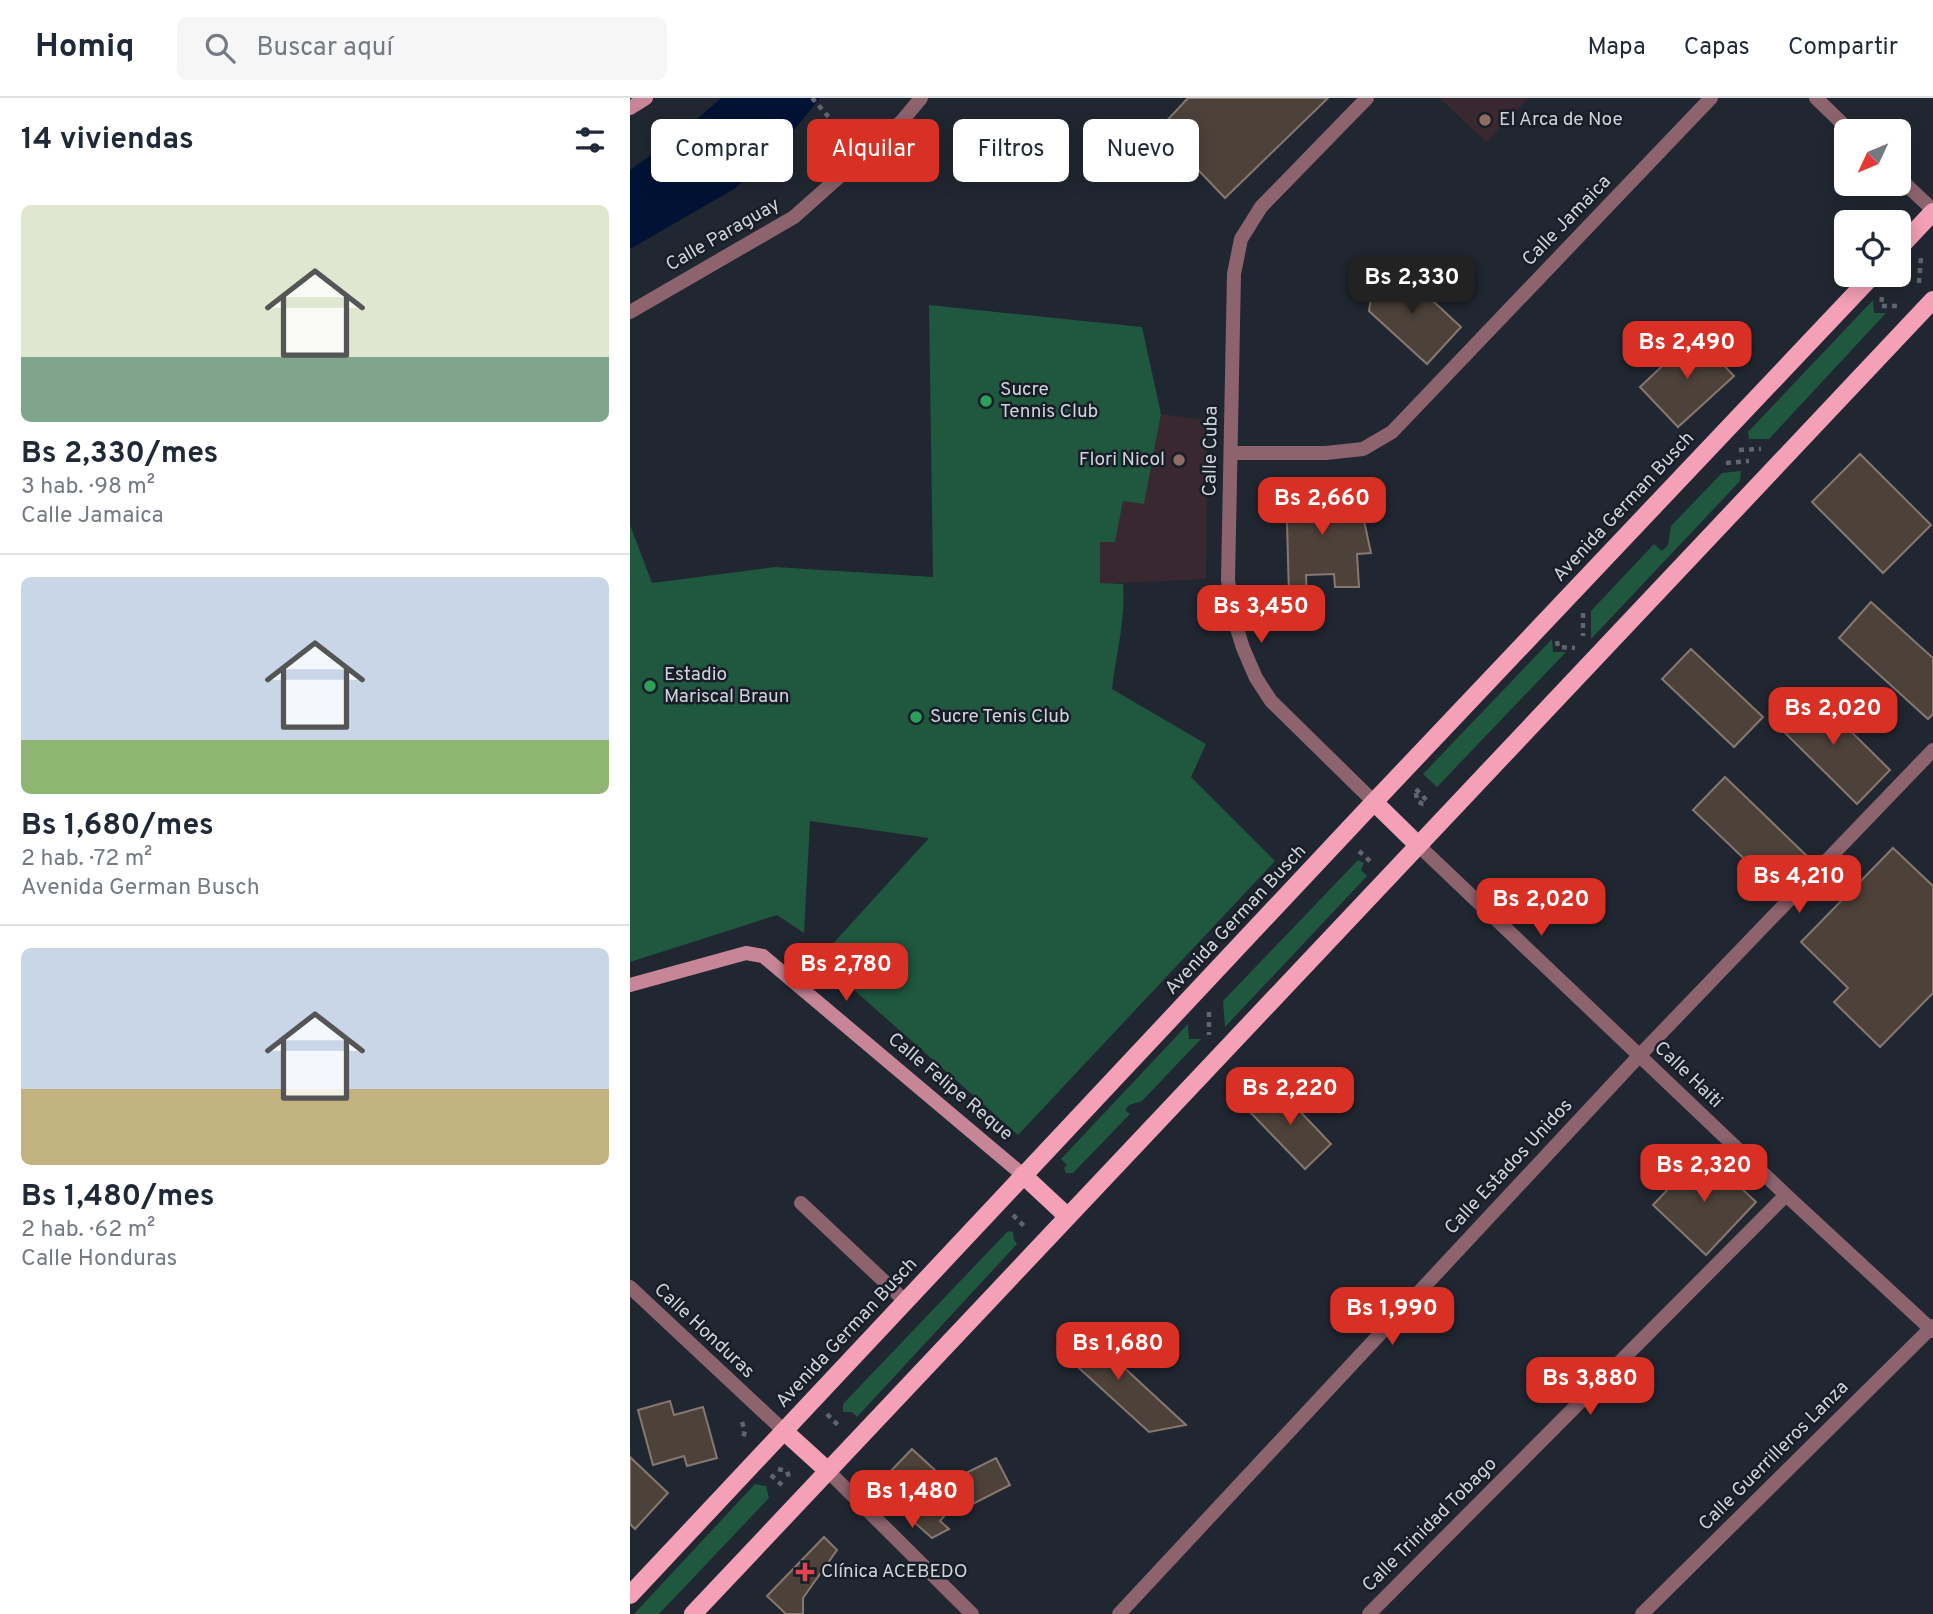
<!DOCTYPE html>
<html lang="es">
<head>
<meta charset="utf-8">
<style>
  body { margin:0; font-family:Overpass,sans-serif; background:#f6f6f7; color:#1f2937; height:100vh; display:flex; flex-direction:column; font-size:26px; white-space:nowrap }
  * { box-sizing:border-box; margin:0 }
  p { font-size:23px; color:#747a83 }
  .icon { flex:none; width:38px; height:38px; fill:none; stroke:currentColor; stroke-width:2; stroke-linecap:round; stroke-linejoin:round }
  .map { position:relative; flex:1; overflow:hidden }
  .drawer { display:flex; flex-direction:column; background:#fff; width:630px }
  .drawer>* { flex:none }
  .hud { position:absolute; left:21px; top:21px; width:665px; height:63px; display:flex; gap:14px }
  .needle { width:46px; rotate:226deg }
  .buttons { position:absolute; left:1204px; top:21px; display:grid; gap:14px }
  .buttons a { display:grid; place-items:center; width:77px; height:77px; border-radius:10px; background:#fff; box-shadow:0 4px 18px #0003; font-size:35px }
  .price { position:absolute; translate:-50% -60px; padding:0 16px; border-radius:14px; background:#d93025; color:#fff; font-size:23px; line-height:46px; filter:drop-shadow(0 2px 4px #0008) }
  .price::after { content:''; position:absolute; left:50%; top:42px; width:21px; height:16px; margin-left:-10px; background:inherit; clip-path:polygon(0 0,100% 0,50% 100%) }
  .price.active { background:#222; color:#fff }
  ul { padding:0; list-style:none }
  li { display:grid; align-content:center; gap:14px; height:371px; padding:0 21px }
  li+li { border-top:2px solid #e0e1e3 }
  li span { display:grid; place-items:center; height:217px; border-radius:10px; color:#555 }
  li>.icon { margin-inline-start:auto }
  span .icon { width:126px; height:126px; fill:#fffc; stroke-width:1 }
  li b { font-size:30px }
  h2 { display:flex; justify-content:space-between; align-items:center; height:84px; padding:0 21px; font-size:30px }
  .chip { padding:0 24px; border-radius:10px; background:#fff; box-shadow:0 4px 18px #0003; font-size:24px; line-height:63px }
  .chip.active { background:#d93025; color:#fff }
  header { display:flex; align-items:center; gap:42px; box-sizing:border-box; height:98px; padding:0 35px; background:#fff; border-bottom:2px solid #e0e1e3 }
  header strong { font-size:33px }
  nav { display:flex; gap:38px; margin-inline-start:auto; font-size:24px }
  .search { width:490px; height:63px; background:#f6f6f7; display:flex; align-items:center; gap:18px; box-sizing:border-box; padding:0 24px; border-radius:10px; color:#747a83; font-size:26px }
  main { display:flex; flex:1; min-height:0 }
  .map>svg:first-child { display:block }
  .education { fill:#3a2830 }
  .green { fill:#1f573f }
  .water { fill:#001335 }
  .building { fill:#4d423a; stroke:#867870; stroke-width:2 }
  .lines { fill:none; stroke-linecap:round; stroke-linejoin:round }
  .path { stroke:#60656e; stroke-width:4.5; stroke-dasharray:5 5; stroke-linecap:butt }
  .lane { stroke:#8d646e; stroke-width:14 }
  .street { stroke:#8d646e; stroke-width:14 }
  .secondary { stroke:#c78697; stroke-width:14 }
  .primary { stroke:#f4a0b6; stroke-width:18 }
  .education-dot { fill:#8d6e63; stroke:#181e27; stroke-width:2.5 }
  .leisure-dot { fill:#2e9e5b; stroke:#181e27; stroke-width:2.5 }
  .health-dot { fill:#e0444e; stroke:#181e27; stroke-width:2.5 }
  .labels { text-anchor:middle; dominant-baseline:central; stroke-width:5; stroke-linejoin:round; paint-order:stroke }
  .poi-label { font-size:19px; fill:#cfd4db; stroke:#181e27; text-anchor:start }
  .street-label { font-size:19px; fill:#cfd4db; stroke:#181e27 }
</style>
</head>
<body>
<header>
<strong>Homiq</strong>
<div class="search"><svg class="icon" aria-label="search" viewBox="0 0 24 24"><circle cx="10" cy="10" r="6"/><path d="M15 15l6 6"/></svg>Buscar aquí</div>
<nav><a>Mapa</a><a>Capas</a><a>Compartir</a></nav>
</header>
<main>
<section class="drawer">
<h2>14 viviendas<svg class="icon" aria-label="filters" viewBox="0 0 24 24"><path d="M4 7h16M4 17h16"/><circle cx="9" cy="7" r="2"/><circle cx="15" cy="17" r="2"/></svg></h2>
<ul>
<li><span style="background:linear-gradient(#dfe7d0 70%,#7fa58c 0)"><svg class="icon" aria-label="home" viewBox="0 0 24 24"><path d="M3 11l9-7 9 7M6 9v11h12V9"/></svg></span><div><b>Bs 2,330/mes</b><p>3 hab. · 98 m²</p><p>Calle Jamaica</p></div></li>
<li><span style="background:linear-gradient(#c9d6e8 75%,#8fb573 0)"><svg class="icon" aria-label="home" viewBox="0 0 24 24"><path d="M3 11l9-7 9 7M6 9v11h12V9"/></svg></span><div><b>Bs 1,680/mes</b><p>2 hab. · 72 m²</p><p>Avenida German Busch</p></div></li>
<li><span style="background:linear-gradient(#c9d6e8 65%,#c2b280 0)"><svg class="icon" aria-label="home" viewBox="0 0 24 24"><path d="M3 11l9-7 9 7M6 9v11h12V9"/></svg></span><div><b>Bs 1,480/mes</b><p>2 hab. · 62 m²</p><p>Calle Honduras</p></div></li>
</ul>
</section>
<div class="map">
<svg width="1303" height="1516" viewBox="0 0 1303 1516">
  <rect width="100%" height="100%" fill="#212731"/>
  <!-- education -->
  <path class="education" d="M810,0H899L856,44Z
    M531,316L577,322L576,481L470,486L469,443L485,444L493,402L514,405Z"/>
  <!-- green -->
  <path class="green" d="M1243,202L1244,215H1256L1139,341H1119L1118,334Z
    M299,207L512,229L531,316L514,406L493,403L485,444H470V485L493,486C496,521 486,556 482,591L576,646L561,679L645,763L388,1037L189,861L299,740L180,723L174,835L147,817L0,864V427L22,485L145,469L303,479Z
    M1111,373L1110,383L961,541V513L1024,446L1032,453L1038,447L1041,428L1092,375Z
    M922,541L923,554H936L807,689L793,676Z
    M728,762L734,765L731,772L737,778L595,929L593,903Z
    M558,926L559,941H571L512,1003L499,1007L495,1012L500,1016L443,1075H436L434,1070L437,1067L431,1061Z
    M378,1133L383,1134L384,1142L387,1146L227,1319L222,1314H213V1306Z
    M125,1386L136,1388L139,1400L29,1516H4Z"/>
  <!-- water -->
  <path class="water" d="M91,0H190L146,54L104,91L0,151V72L42,43Z"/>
  <!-- building -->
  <path class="building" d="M558,0H698L595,100L529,31Z
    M773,175L831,229L797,266L739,213L742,193L756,178Z
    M1065,237L1104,278L1048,329L1010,289Z
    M1230,356L1301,427L1253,475L1182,404Z
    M712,386V419L733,418L741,455L727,456L729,489H705L704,476L676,477L677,497L659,498L656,387Z
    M1241,504L1303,560V616L1298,621L1209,540Z
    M1061,551L1133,619L1104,649L1032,581Z
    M1178,591L1260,672L1227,706L1145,625Z
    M1095,679L1177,758L1146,791L1063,712Z
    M1263,750L1303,788V895L1250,949L1204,904L1218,890L1171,844Z
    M645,987L701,1046L675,1071L619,1013Z
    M1073,1054L1126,1104L1076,1157L1023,1107Z
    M448,1227L556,1327L519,1334L427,1250Z
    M40,1303L44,1317L73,1309L87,1360L57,1368L54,1358L23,1367L8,1312Z
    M282,1351L318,1384L366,1360L380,1387L331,1412L329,1409L316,1416L310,1423L319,1431L302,1440L283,1423L293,1413L256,1378Z
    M0,1359L38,1395L5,1431L0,1426Z
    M194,1439L207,1452L173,1500V1516H156L137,1498Z"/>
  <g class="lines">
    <!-- path -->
    <path class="path" d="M182,0L219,42
      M1265,185L1278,171
      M1289,185L1291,159
      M1252,199L1251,208H1268
      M1109,352L1131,351
      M1096,365L1119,363
      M953,515V538
      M927,543L928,549L945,550
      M786,691L799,705
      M786,695L787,703L793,706L797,705
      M729,753L743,766
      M579,914V937
      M383,1117L397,1131
      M197,1316L211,1330
      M112,1324L115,1333L112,1343
      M148,1371L157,1373L160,1382
      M141,1377L155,1390"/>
    <!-- lane -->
    <path class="lane" d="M171,1105L275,1203"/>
    <!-- street -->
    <path class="street" d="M737,0L631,109L611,141L604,176L598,482L603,518L613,550L626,580L641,603L744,704
      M1186,0L1220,33
      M1269,80L1303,112
      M0,214L164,119L272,23L291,0
      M601,355H696L733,351L762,334L1081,0
      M788,747L1156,1097L1303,1233
      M0,1189L154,1333
      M198,1373L342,1516
      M489,1516L1009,958L1303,652
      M739,1516L1156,1097
      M1012,1516L1303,1228"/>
    <!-- secondary -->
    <path class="secondary" d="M0,10L16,0
      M0,887L116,855L133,858L393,1077"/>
    <!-- primary -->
    <path class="primary" d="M1269,150L1303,114
      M744,704L788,747
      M393,1077L437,1118
      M154,1333L198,1373
      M0,1497L744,704L1243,177
      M63,1516L1303,202"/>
  </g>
  <!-- markers -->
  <g class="education-dot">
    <circle cx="855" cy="22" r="7"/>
    <circle cx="549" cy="362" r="7"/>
  </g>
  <g class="leisure-dot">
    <circle cx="356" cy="303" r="7"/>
    <circle cx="20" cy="588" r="7"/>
    <circle cx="286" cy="619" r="7"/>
  </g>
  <path class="health-dot" d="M171.5 1463.5h7v7h7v7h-7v7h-7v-7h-7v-7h7z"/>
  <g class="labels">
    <!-- poi labels -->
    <g class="poi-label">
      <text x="869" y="22">El Arca de Noe</text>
      <text x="370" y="292">Sucre<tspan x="370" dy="22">Tennis Club</tspan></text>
      <text x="535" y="362" text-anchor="end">Flori Nicol</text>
      <text x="34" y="577">Estadio<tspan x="34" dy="22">Mariscal Braun</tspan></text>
      <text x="300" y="619">Sucre Tenis Club</text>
      <text x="191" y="1474">Clínica ACEBEDO</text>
    </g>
    <!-- street labels -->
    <g class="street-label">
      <text transform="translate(937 123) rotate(-46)">Calle Jamaica</text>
      <text transform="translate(93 137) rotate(-30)">Calle Paraguay</text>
      <text transform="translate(581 353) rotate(-89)">Calle Cuba</text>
      <text transform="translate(994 409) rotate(-47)">Avenida German Busch</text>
      <text transform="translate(606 822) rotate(-47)">Avenida German Busch</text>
      <text transform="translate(1058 977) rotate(44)">Calle Haiti</text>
      <text transform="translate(320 989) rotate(40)">Calle Felipe Reque</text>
      <text transform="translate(879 1069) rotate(-47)">Calle Estados Unidos</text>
      <text transform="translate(74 1233) rotate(43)">Calle Honduras</text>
      <text transform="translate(217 1235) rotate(-47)">Avenida German Busch</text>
      <text transform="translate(1144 1358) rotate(-45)">Calle Guerrilleros Lanza</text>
      <text transform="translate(800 1427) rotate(-45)">Calle Trinidad Tobago</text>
    </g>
  </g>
</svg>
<div class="buttons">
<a><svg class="needle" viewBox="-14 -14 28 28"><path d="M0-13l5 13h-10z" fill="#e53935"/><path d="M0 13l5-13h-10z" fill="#747a83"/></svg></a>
<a><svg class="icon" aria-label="locate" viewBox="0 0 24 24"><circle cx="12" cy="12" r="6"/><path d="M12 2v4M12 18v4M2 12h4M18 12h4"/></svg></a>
</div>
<b class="price active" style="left:782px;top:218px">Bs 2,330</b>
<b class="price" style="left:1057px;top:283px">Bs 2,490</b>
<b class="price" style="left:692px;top:439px">Bs 2,660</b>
<b class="price" style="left:631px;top:547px">Bs 3,450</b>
<b class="price" style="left:1203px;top:649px">Bs 2,020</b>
<b class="price" style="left:1169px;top:817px">Bs 4,210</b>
<b class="price" style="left:911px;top:840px">Bs 2,020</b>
<b class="price" style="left:216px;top:905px">Bs 2,780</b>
<b class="price" style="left:660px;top:1029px">Bs 2,220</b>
<b class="price" style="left:1074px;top:1106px">Bs 2,320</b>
<b class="price" style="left:762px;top:1249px">Bs 1,990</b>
<b class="price" style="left:488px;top:1284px">Bs 1,680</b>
<b class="price" style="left:960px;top:1319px">Bs 3,880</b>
<b class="price" style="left:282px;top:1432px">Bs 1,480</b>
<div class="hud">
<a class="chip">Comprar</a>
<a class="chip active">Alquilar</a>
<a class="chip">Filtros</a>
<a class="chip">Nuevo</a>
</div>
</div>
</main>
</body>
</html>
